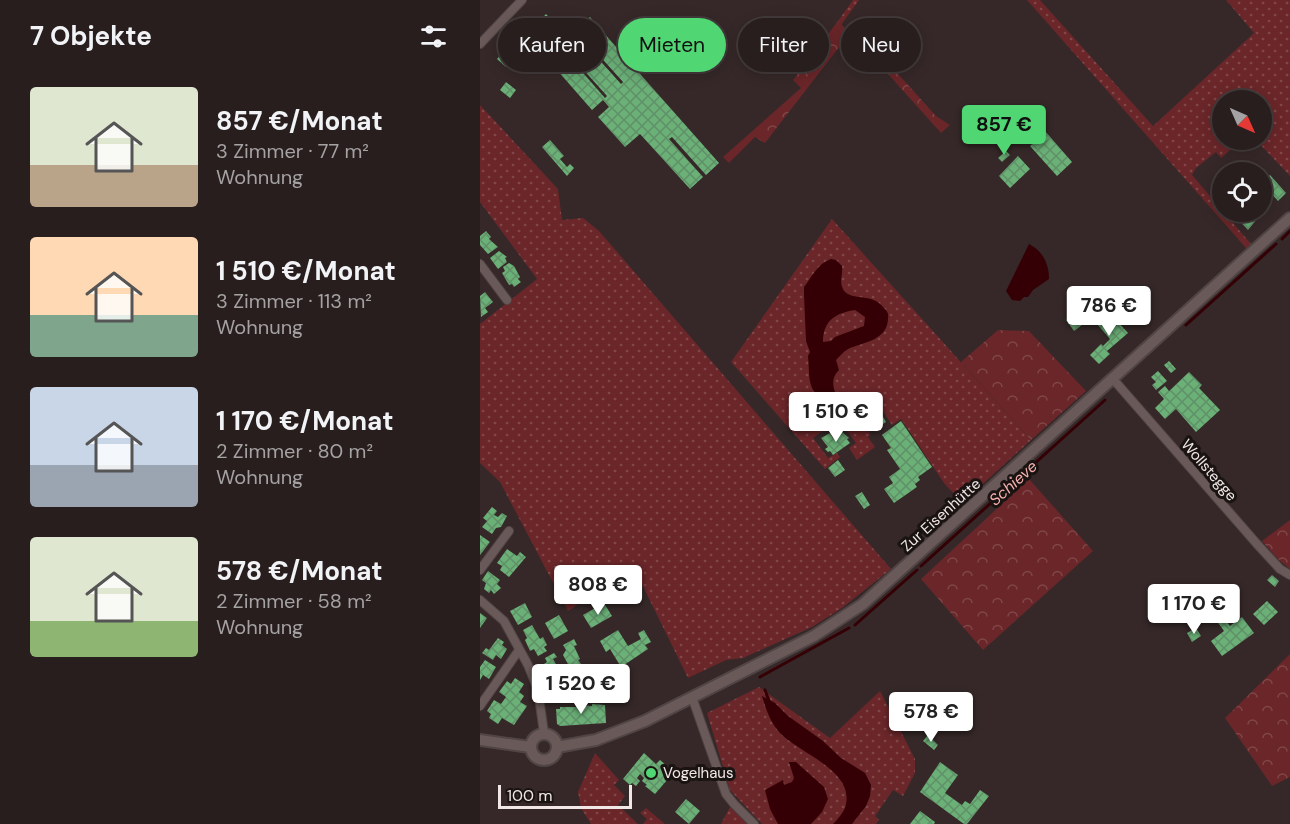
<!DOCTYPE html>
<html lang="de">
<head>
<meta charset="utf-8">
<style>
  body { margin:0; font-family:"DM Sans",sans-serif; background:#302727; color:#f1f3f6; height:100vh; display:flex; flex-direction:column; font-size:22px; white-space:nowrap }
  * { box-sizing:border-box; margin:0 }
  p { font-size:20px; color:#a5a2a4 }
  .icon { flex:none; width:33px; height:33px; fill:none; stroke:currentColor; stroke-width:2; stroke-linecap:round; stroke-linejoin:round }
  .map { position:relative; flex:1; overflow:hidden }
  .sheet { display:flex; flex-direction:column; background:#281e1e; width:480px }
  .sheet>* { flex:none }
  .top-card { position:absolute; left:18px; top:18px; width:570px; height:54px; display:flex; gap:12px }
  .needle { width:39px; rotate:135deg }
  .tools { position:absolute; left:732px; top:90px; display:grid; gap:12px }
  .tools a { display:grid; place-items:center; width:60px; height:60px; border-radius:50%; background:#281e1e; box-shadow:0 3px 15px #0003,0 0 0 2px #443c3c; font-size:30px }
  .scale { position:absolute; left:18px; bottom:15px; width:134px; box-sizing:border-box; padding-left:6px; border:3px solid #f1e7e7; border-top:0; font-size:16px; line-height:21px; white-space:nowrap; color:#f1e7e7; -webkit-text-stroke:4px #191312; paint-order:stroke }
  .price { position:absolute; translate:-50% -51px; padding:0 14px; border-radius:6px; background:#fff; color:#222; font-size:20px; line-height:39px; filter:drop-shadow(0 2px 3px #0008) }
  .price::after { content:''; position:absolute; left:50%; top:36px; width:18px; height:14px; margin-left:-9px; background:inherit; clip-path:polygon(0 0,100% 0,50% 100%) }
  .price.active { background:#51d674; color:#111 }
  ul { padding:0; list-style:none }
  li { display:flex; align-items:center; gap:18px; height:150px; padding:0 30px }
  li span { display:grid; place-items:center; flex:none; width:168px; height:120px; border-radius:6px; color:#555 }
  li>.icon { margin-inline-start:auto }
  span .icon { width:72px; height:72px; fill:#fffc; stroke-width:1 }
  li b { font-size:26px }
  h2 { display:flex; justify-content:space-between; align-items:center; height:72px; padding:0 30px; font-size:26px }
  .tag { padding:0 21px; border-radius:27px; background:#281e1e; box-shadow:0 3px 15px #0003,0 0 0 2px #443c3c; font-size:21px; line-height:54px }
  .tag.active { background:#51d674; color:#111 }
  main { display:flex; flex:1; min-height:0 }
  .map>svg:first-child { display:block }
  .grass { fill:url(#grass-dots) }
  .forest { fill:url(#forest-crowns) }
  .water { fill:#340005; fill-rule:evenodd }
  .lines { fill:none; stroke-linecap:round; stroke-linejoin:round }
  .stream { stroke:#340005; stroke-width:3 }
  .building { fill:url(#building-cross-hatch) }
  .street-casing { stroke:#504444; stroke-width:10 }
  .secondary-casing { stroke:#504444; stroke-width:14 }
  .street { stroke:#695958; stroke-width:8 }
  .secondary { stroke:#695958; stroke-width:10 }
  .poi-dot { fill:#51d674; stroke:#191312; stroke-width:2 }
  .labels { text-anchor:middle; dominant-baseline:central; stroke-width:6; stroke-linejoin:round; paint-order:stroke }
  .street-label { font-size:15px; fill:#f1e7e7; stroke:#191312 }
  .poi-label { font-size:15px; fill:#f1e7e7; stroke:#191312; text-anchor:start }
  .water-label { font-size:16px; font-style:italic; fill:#f8b1af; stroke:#191312 }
</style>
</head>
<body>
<main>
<section class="sheet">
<h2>7 Objekte<svg class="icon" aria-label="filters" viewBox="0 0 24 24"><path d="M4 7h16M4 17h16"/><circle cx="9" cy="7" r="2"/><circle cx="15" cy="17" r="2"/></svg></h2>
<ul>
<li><span style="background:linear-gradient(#dfe7d0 65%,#b9a48a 0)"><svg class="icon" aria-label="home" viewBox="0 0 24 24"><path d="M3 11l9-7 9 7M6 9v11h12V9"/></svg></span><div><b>857 €/Monat</b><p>3 Zimmer · 77 m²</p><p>Wohnung</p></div></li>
<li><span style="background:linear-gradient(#ffd9b3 65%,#7fa58c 0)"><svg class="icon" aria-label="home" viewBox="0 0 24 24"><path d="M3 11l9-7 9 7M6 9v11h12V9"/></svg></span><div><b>1 510 €/Monat</b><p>3 Zimmer · 113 m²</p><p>Wohnung</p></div></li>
<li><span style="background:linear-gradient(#c9d6e8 65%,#9aa5b1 0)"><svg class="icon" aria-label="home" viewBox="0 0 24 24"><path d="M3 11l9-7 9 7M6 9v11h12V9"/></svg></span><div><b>1 170 €/Monat</b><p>2 Zimmer · 80 m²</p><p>Wohnung</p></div></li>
<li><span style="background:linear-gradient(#dfe7d0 70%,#8fb573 0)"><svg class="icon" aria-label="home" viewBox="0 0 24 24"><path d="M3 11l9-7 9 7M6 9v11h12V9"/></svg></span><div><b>578 €/Monat</b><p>2 Zimmer · 58 m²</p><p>Wohnung</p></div></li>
</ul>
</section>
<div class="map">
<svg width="810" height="824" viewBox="0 0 810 824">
  <defs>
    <pattern id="grass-dots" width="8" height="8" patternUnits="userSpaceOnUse" patternTransform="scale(1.5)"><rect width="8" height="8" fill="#6a2629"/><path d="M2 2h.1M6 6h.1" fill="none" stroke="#804648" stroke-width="1.8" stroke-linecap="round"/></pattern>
    <pattern id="forest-crowns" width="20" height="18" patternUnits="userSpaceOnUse" patternTransform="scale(1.5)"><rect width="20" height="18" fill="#6a2629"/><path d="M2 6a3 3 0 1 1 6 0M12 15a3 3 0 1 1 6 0" fill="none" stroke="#804648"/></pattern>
    <pattern id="building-cross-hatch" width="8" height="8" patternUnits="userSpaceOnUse" patternTransform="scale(1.5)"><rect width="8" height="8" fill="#6ab077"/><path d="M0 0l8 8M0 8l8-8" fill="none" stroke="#609068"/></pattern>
  </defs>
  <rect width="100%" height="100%" fill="#362828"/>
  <!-- grass -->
  <path class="grass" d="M373,0H379L361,25L358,21Z
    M547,0H560L673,126L774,33L746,0H810V176L776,140H782V100H742V140H762L741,158L736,152L716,168L712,175L771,244L766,248Z
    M0,105L78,189L82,220L103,218L119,231L411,569L362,608L332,627L263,658L246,660L208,678L154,568L88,611L20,482L0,463V324L57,279L0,202Z
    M352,219L551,440L482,503L464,483L421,419L412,425L394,398L376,413L391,435L388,437L395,447L377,460L369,448L376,443L359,419L333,438L348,458L357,453L360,457L345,469L251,362Z
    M279,687L350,738L400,691L435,759V773L423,796L413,790L395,816L399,820L396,824H282L250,790L227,713Z
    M115,753L139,780L134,785L145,796L138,805L158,824H111L101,808L98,792Z
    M250,807L267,824H241Z
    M166,808L185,824H163L167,819L160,813Z"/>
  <!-- forest -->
  <path class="forest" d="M358,21L365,28L374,25L456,116L470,125L461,133L374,36L363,42L285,143L275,137L249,163L243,157L321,88L313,80Z
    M518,330L549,331L606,391L551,440L481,362Z
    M549,479L613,551L503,650L441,579Z
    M810,520V569L798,559L782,541Z
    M810,654V777L792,786L745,718Z"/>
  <!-- water -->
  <path class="water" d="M549,244C563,251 569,264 569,279L553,290L548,297H544L540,301L532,300L526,291Z
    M351,259L356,260L362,266C363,274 359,282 363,289C370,302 392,292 403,307C407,311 409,313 408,319C407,340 385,342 370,348C365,350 360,356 356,360L359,370C351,377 352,390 358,397L356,403L349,404L343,403V398C326,391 330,372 328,356L330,352L326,341L324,295V287C332,277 337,264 351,259ZM375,310L385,317L384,326L355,337L351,341L343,342C343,320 356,313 375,310Z
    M282,696L295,703L308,716L343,741L361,758L385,773L391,785L390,796L386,806L372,824H353C358,819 365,811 366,804C373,770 319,753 300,733C290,722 286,709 282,696Z
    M309,762H316L344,787L348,799L342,812L331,824H298L290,809L285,790L303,780L304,785L312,782L314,778Z"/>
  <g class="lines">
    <!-- stream -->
    <path class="stream" d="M802,239L810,231
      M706,325L796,244
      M441,566L625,400
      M375,625L437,570
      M280,677L369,628
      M285,690L289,701"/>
  </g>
  <!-- building -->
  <path class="building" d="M66,14L74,22L69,26L75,32L79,28L83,33L63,50L58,44L68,35L64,31L58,36L49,25L57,19L59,21Z
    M110,17L118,27L73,66L62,54L68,48L71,52Z
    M122,31L239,163L226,175L192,137L189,139L223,177L210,189L160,134L145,147L118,117L129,107L123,100L112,110L77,70L90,58L125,98L127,96L92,57L106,45L141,84L143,82L108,43Z
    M26,49L35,58L33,60L42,66L38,71L30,64L26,67L17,59Z
    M26,82L36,90L30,98L20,90Z
    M565,131L592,162L577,176L550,146Z
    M70,140L84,156L80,159L87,167L90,164L94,168L87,176L62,147Z
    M526,151L530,155L522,162L518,158Z
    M538,156L550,169L530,188L519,176Z
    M790,175L806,193L798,201L789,191L782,197V182Z
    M759,212H770L777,219L768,230L756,217L761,213Z
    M6,231L11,237L9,239L18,247L8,254L0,245V236Z
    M19,251L27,257L25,258L27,262L18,269L10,258Z
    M29,263L34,266L40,277L38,279L41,282L34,287L32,284L29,285L22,273L25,271L23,267Z
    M613,289L623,300L619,303L609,293Z
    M5,292L13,302L5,308L8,312L1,317L0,296Z
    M607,304L615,315L594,331L586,320Z
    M630,313L648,333L627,351L630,354L619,364L610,355L621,344L623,346L630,339L617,324Z
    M689,361L696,369L691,373L684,365Z
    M678,371L687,381L676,390L672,385L676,382L671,377Z
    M709,372L722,385L719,388L740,410L716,432L696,409L685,419L675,408L684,399L678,392L685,386L689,391Z
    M396,405L406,422L397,428L385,412Z
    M421,421L452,467L438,477L440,480L435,484L437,487L414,503L404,489L413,483L409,477L420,469L407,450L411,448L402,435Z
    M362,432L369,438L367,439L370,443L353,455L350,451L348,452L345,449L348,447L341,438L350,433L353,438Z
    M358,460L365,470L355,477L348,468Z
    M382,492L390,505L384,509L375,496Z
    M12,507L17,511L14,515L18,517L22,513L27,516L21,527L16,528L12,534L2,527L7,521L3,518Z
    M0,535L10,542L0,555Z
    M27,549L37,556L40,552L46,557L29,577L20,570L22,566L17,563Z
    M8,571L20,580L17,584L21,588L14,594L11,590L9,593L4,589L6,583L2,580Z
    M792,575L799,581L795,587L787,580Z
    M787,601L798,612L784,625L773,614Z
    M45,603L52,617L38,625L30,611Z
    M124,603L132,616L111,628L103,615Z
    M0,613L7,618L0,628Z
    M740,613L750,626L762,617L774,633L742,656L731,641L744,631L734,617Z
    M79,615L88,631L74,639L65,623Z
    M52,625L60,639L63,637L67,645L64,647L67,651L58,656L54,649L50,651L45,640L47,638L43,630Z
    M716,628L721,636L712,642L707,633Z
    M138,630L148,646L161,639L158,633L164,630L171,642L165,645L168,649L141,667L130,649L126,652L120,641Z
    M18,638L24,642L22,645L27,649L21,659L16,655L13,660L2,653L6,648L9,650Z
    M94,639L97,645L94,646L100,659L98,660L101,664L91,670L83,655L86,650L83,645Z
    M74,653L77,657L73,659L82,674L86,672L89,676L78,682L76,678L68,682L59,667L67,662L65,658Z
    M5,660L16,667L9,679L3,675L0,680V667Z
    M35,678L44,684L39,692L44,696L40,702L47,706L34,725L22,718L18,724L9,718L11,714L7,711L14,700L21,704L26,697L19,692L27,681L31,684Z
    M112,704L125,705L126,723L80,726L77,724L76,709H80V707H96V705L112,706Z
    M448,735L458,745L454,750L443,741Z
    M164,753L176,764L180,760L194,772L175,794L165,786L167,785L162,781L164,778L160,774L157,778L160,781L156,786L152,783L150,785L143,779Z
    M460,762L478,775L465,793L482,805L485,801L490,804L500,790L509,796L487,824H484L440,792Z
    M206,799L220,811L209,824L195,812Z
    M440,811L455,822L454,824H430Z"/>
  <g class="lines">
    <!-- street casing -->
    <g class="street-casing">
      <path id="street" d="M0,44L42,0
        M0,264L27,300
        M633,379L777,544L800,569L810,575
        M0,570L29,531
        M0,600L24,621L48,665L58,690L64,733
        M212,697L246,794L254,804L274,824
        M0,706L39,650"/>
    </g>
    <!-- secondary casing -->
    <g class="secondary-casing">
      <path id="secondary" d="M51 747a13 13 0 1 1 26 0a13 13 0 1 1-26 0Z
        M0,740L50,747
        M77,747L116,740L165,721L334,636L383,604L810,218"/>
    </g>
    <!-- street -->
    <use href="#street" class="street"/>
    <!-- secondary -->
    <use href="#secondary" class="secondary"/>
  </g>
  <!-- markers -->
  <circle class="poi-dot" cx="171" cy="773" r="6"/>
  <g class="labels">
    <!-- street labels -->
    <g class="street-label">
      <text transform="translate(729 470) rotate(49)">Wollstegge</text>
      <text transform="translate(461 515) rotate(-42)">Zur Eisenhütte</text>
    </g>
    <!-- poi labels -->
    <g class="poi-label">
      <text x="183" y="773">Vogelhaus</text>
    </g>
    <!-- water labels -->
    <g class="water-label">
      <text transform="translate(533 483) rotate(-42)">Schieve</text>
    </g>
  </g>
</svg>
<div class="tools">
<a><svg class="needle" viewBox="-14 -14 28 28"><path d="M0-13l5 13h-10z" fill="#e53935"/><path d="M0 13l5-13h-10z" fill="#a5a2a4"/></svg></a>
<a><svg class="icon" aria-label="locate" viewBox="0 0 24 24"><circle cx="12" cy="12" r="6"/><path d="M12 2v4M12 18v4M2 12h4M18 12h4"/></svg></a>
</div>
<div class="scale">100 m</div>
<b class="price active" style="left:524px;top:156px">857 €</b>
<b class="price" style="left:629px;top:337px">786 €</b>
<b class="price" style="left:356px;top:443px">1 510 €</b>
<b class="price" style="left:118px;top:616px">808 €</b>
<b class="price" style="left:714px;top:635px">1 170 €</b>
<b class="price" style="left:101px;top:715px">1 520 €</b>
<b class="price" style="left:451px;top:743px">578 €</b>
<div class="top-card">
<a class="tag">Kaufen</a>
<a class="tag active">Mieten</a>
<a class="tag">Filter</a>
<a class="tag">Neu</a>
</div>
</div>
</main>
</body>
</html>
